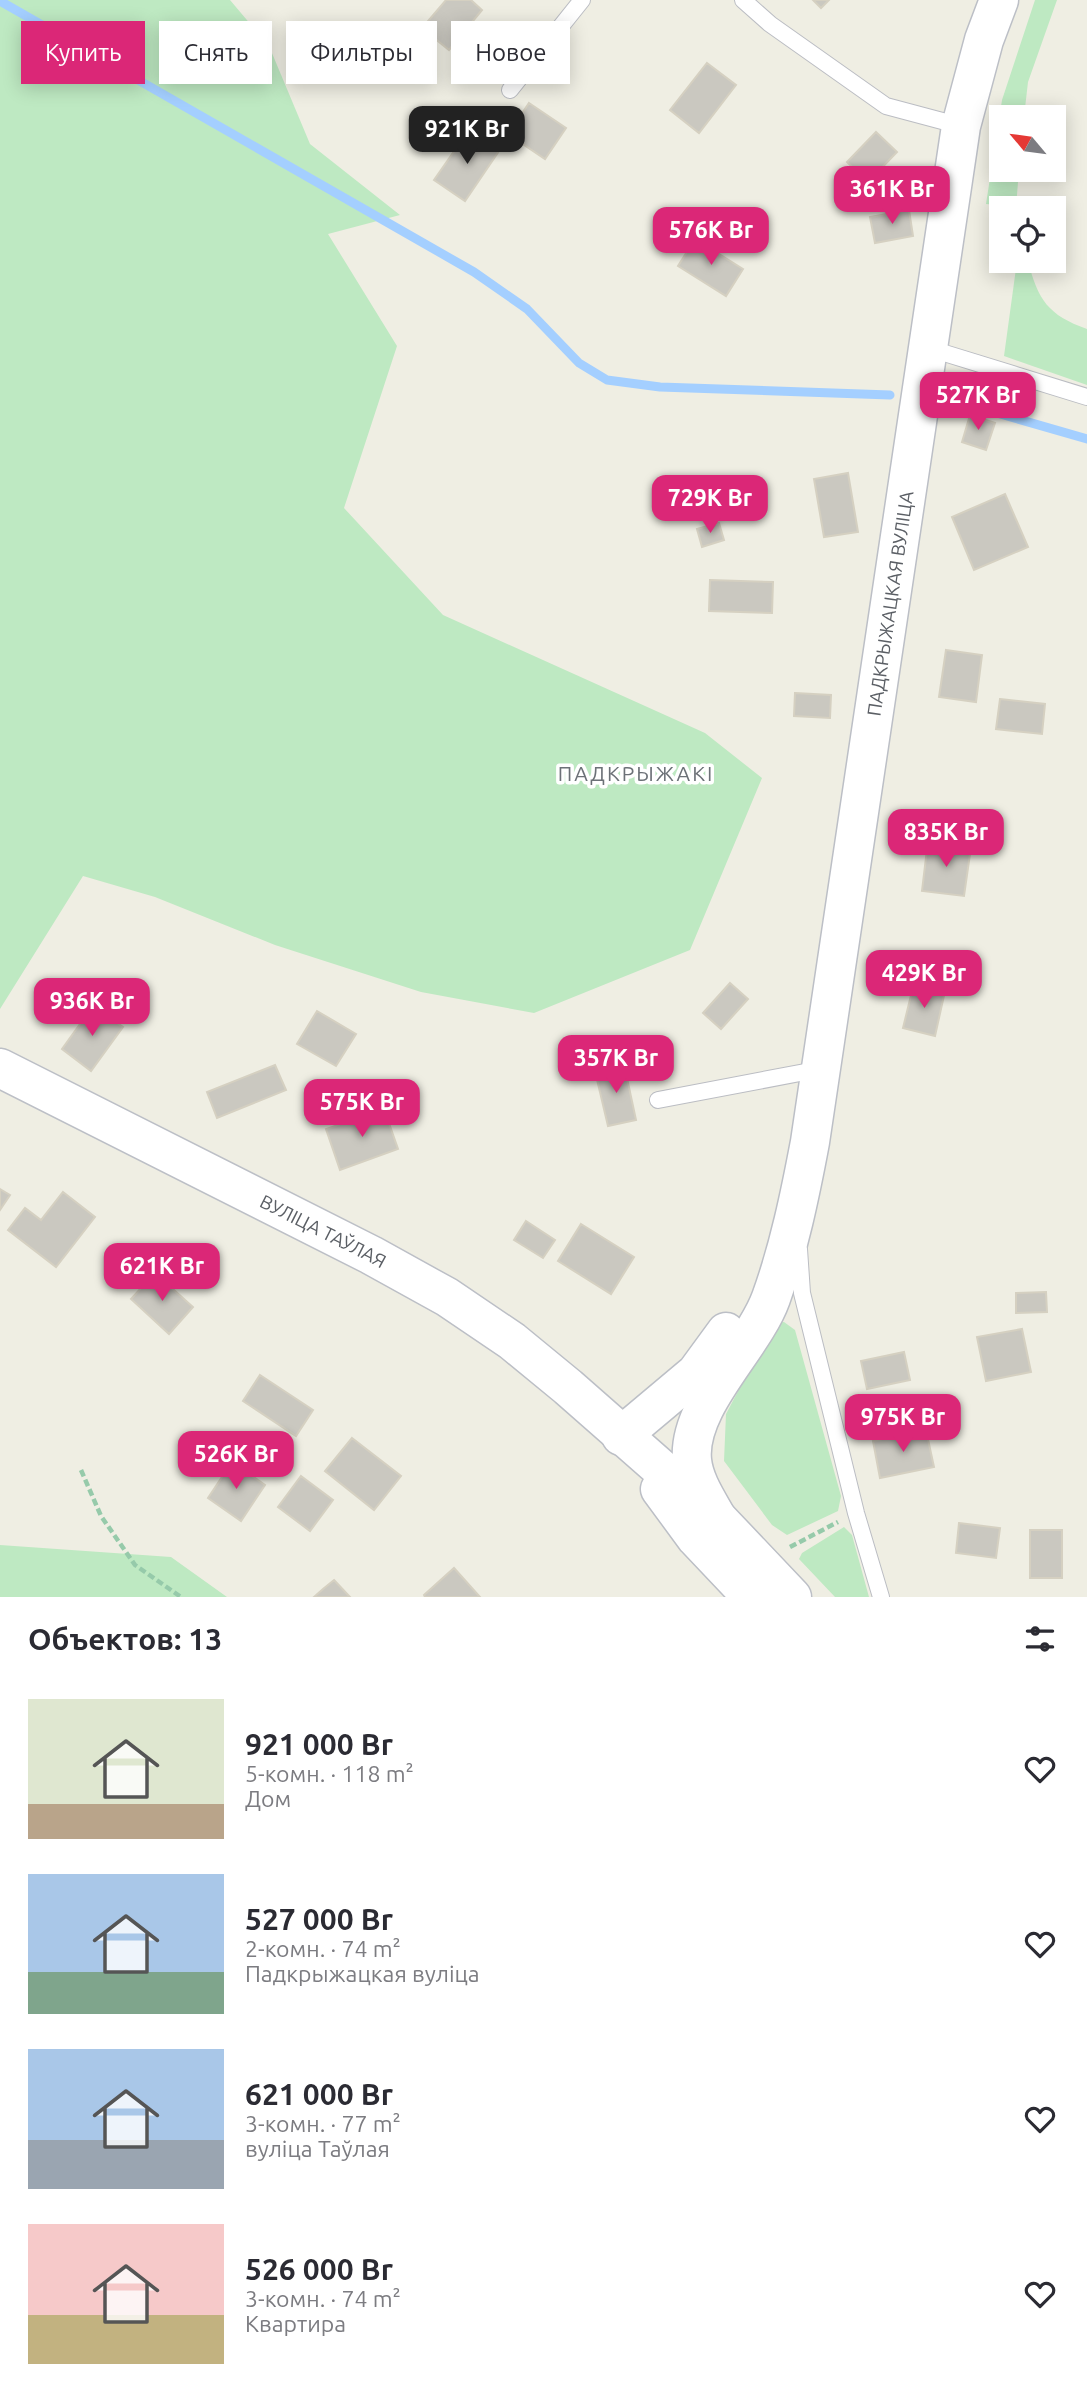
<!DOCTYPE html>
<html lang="ru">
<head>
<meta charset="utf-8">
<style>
  body { margin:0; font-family:Ubuntu,sans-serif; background:#f2f2f3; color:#2b2b33; height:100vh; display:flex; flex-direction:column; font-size:26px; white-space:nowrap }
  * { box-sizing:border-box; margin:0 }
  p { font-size:23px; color:#7c7c81 }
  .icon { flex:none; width:38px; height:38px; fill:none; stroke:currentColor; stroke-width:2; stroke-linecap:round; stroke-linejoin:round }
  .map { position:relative; height:1597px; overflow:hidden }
  .side { display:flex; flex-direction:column; background:#fff; flex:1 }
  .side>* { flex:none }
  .top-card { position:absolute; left:21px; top:21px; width:700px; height:63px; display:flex; gap:14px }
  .needle { width:46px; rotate:299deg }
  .controls { position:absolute; left:989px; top:105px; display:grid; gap:14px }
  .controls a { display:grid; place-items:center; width:77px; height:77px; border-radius:0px; background:#fff; box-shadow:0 4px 18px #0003; font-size:35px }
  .price { position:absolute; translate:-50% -60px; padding:0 16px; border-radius:14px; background:#db2777; color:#fff; font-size:23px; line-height:46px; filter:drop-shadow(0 2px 4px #0008) }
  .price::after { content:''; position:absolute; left:50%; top:42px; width:21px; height:16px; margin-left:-10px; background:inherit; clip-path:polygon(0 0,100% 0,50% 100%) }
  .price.on { background:#222; color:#fff }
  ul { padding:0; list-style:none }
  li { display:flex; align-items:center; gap:21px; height:175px; padding:0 28px }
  li span { display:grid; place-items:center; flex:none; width:196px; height:140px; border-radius:0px; color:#555 }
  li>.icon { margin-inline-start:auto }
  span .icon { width:84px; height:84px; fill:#fffc; stroke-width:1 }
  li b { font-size:30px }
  h2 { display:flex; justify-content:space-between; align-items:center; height:84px; padding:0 28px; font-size:30px }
  .tag { padding:0 24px; border-radius:0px; background:#fff; box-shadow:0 4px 18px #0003; font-size:24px; line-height:63px }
  .tag.on { background:#db2777; color:#fff }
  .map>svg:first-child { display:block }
  .green { fill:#bee9c2 }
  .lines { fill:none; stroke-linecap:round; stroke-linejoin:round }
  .stream { stroke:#a4cfff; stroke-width:9 }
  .building { fill:#cac8c0; stroke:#d5d0c1; stroke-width:2 }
  .lane-casing { stroke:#bbbdc3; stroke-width:18 }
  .secondary-casing { stroke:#bcbfc6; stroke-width:41 }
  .path { stroke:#96caaa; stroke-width:4.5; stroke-dasharray:7 3.5; stroke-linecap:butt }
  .lane { stroke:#fff; stroke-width:16 }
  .secondary { stroke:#fff; stroke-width:38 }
  .labels { text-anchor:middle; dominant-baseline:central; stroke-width:7; stroke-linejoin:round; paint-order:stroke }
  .street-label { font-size:19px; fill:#5b5f65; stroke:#fff }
  .neighbourhood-label { font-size:21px; letter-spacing:2px; fill:#6c7177; stroke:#fff }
</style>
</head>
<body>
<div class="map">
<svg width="1087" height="1597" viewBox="0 0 1087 1597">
  <rect width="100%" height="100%" fill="#efeee3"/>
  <!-- green -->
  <path class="green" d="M0,0H230L269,46L310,144L400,215L328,234L397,346L344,508L443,615L705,733L762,778L690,950L534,1013L421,992L275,945L155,897L83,876L0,1009Z
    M1035,0H1057L1028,82L1024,117H1001V170H1019L1016,207L986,204L1002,100Z
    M1017,261H1028C1038,300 1048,315 1087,329V385L1004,356Z
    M784,1322L795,1330L841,1496L838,1511L787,1535L772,1525L724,1461L726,1414L774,1323Z
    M844,1527L852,1535L869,1597H835L799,1559L802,1553Z
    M0,1545L171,1557L227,1597H0Z"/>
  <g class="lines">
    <!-- stream -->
    <path class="stream" d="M0,1L474,272L527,309L579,363L607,380L660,387L890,395
      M959,402L1087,439"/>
  </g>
  <!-- building -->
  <path class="building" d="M446,0H471L482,10L449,50L422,28Z
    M813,0H829L821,8Z
    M707,63L736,85L699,133L670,110Z
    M529,103L566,128L545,159L508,134Z
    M469,130L499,151L465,201L434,180Z
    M876,132L897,152L868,182L847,162Z
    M909,210L913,236L875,243L870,217Z
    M695,239L743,269L726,296L678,266Z
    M970,415L995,423L986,450L962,442Z
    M848,473L858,532L824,537L814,479Z
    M1005,494L1028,547L974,570L952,517Z
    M719,523L724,540L702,547L697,529Z
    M710,580L773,582L772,613L709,611Z
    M946,650L982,655L976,702L939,697Z
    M795,693L831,695L830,718L794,716Z
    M1000,699L1045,704L1042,734L996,729Z
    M928,841L971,847L964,896L922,891Z
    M730,983L748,999L721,1029L703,1013Z
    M914,983L945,991L935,1036L903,1028Z
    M93,1006L123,1027L91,1071L62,1049Z
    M317,1011L356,1034L336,1066L297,1044Z
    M624,1064L636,1120L608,1126L595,1071Z
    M275,1065L286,1090L217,1118L207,1092Z
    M384,1109L398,1149L340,1170L326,1129Z
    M0,1189L10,1195L0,1210Z
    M63,1192L95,1217L56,1267L8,1230L25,1208L41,1220Z
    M526,1221L555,1240L543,1258L514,1240Z
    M581,1224L634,1257L611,1294L558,1261Z
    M155,1273L193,1307L169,1334L131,1299Z
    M1046,1292L1047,1312L1016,1313V1293Z
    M1022,1329L1031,1372L986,1381L977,1337Z
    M904,1352L910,1380L867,1389L861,1361Z
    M260,1375L313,1410L296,1436L243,1401Z
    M926,1430L934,1467L880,1478L873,1441Z
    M352,1438L401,1476L374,1510L325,1471Z
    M232,1462L265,1485L241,1521L208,1498Z
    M301,1476L333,1500L310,1531L278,1507Z
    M959,1523L1000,1528L996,1558L956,1553Z
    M1030,1530H1062V1578H1030Z
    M454,1568L480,1597H425L424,1595Z
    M334,1580L350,1597H314L323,1589Z"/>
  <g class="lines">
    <!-- lane casing -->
    <g class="lane-casing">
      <path id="lane" d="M743,0L770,24L886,106L961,126
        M510,90L582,0
        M928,348L1087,397
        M658,1100L821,1069
        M799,1249L802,1293L856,1513L881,1597"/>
    </g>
    <!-- secondary casing -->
    <g class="secondary-casing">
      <g id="secondary">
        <path id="s1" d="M0,1068L371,1255L447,1297L512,1341L568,1387L717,1518L792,1597"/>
        <path d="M621,1436L696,1373L726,1332"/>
        <path d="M660,1489L696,1538L752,1597"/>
        <path id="s2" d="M717,1518C707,1500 694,1481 692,1460C687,1405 753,1348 771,1298C789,1248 800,1195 810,1142L961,126L984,40L999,0"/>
      </g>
    </g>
    <!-- path -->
    <path class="path" d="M81,1470L101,1516L135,1565L181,1597
      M790,1547L838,1522"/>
    <!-- lane -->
    <use href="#lane" class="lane"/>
    <!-- secondary -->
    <use href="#secondary" class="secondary"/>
  </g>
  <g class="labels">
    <!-- street labels -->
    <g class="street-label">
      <text stroke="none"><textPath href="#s2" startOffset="952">ПАДКРЫЖАЦКАЯ ВУЛІЦА</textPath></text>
      <text stroke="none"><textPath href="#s1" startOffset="362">ВУЛІЦА ТАЎЛАЯ</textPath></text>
    </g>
    <!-- neighbourhood labels -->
    <g class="neighbourhood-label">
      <text x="636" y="773">ПАДКРЫЖАКІ</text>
    </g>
  </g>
</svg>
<div class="controls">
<a><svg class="needle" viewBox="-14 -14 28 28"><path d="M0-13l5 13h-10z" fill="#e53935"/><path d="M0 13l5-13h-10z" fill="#7c7c81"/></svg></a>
<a><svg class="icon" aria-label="locate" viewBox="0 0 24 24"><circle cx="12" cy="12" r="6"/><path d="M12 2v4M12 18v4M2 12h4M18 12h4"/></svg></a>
</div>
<b class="price on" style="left:467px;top:166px">921K Br</b>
<b class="price" style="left:892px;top:226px">361K Br</b>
<b class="price" style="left:711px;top:267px">576K Br</b>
<b class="price" style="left:978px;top:432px">527K Br</b>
<b class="price" style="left:710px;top:535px">729K Br</b>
<b class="price" style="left:946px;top:869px">835K Br</b>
<b class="price" style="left:924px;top:1010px">429K Br</b>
<b class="price" style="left:92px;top:1038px">936K Br</b>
<b class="price" style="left:616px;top:1095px">357K Br</b>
<b class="price" style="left:362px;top:1139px">575K Br</b>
<b class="price" style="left:162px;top:1303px">621K Br</b>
<b class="price" style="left:903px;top:1454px">975K Br</b>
<b class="price" style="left:236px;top:1491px">526K Br</b>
<div class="top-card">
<a class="tag on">Купить</a>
<a class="tag">Снять</a>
<a class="tag">Фильтры</a>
<a class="tag">Новое</a>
</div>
</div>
<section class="side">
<h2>Объектов: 13<svg class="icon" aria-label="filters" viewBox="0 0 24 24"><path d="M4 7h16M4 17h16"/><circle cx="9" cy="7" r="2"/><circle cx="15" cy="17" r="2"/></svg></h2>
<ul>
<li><span style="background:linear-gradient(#dfe7d0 75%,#b9a48a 0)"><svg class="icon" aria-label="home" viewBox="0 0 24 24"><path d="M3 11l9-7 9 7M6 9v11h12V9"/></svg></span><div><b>921 000 Br</b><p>5-комн. · 118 m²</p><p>Дом</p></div><svg class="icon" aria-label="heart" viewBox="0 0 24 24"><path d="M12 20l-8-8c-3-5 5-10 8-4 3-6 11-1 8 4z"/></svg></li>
<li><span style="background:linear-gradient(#a9c7e8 70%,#7fa58c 0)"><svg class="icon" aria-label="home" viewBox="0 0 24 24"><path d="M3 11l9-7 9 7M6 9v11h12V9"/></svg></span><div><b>527 000 Br</b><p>2-комн. · 74 m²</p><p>Падкрыжацкая вуліца</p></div><svg class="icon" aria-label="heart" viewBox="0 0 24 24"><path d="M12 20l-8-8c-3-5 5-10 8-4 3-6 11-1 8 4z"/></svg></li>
<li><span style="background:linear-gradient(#a9c7e8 65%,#9aa5b1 0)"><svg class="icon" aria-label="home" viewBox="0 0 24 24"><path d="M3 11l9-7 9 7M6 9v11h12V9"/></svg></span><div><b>621 000 Br</b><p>3-комн. · 77 m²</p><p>вуліца Таўлая</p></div><svg class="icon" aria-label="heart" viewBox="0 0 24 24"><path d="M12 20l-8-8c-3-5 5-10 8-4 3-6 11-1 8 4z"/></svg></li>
<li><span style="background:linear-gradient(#f6c9c9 65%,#c2b280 0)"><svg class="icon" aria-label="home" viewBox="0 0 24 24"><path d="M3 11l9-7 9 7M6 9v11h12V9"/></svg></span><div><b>526 000 Br</b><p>3-комн. · 74 m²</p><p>Квартира</p></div><svg class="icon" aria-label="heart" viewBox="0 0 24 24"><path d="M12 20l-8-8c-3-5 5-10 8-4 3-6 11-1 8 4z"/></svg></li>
</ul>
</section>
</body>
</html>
